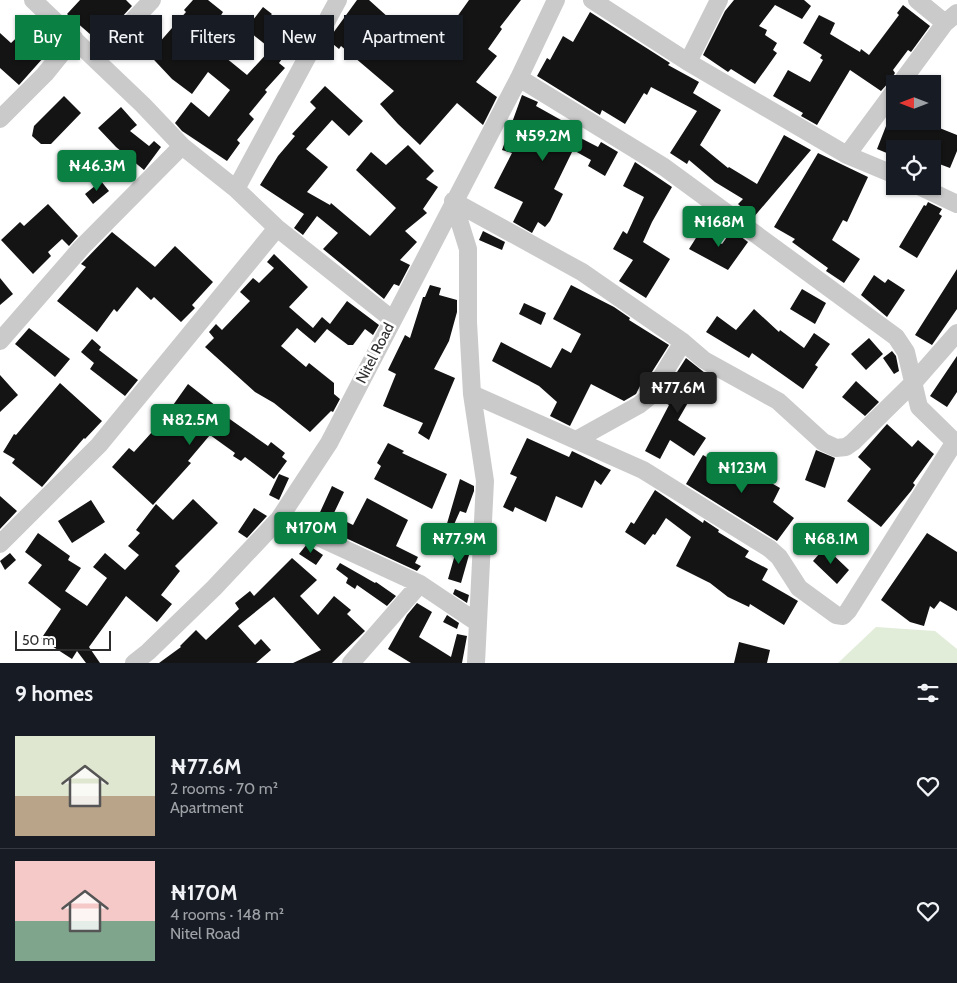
<!DOCTYPE html>
<html lang="en">
<head>
<meta charset="utf-8">
<style>
  body { margin:0; font-family:Cabin,sans-serif; background:#20242c; color:#f1f3f6; height:100vh; display:flex; flex-direction:column; font-size:19px; white-space:nowrap }
  * { box-sizing:border-box; margin:0 }
  p { font-size:16px; color:#9ea1a6 }
  .icon { flex:none; width:28px; height:28px; fill:none; stroke:currentColor; stroke-width:2; stroke-linecap:round; stroke-linejoin:round }
  .map { position:relative; height:663px; overflow:hidden }
  .sheet { display:flex; flex-direction:column; background:#171b24; flex:1 }
  .sheet>* { flex:none }
  .hud { position:absolute; left:15px; top:15px; width:500px; height:45px; display:flex; gap:10px }
  .needle { width:32px; rotate:270deg }
  .controls { position:absolute; left:886px; top:75px; display:grid; gap:10px }
  .controls a { display:grid; place-items:center; width:55px; height:55px; border-radius:0px; background:#171b24; box-shadow:0 1px 4px #0004; font-size:25px }
  .scale { position:absolute; left:15px; bottom:12px; width:96px; box-sizing:border-box; padding-left:5px; border:2px solid #2d2d2d; border-top:0; font-size:14px; line-height:18px; white-space:nowrap; color:#2d2d2d; -webkit-text-stroke:4px #fff; paint-order:stroke }
  .price { position:absolute; translate:-50% -42px; padding:0 11px; border-radius:5px; background:#0b8043; color:#fff; font-size:16px; line-height:32px; filter:drop-shadow(0 1px 2px #0008) }
  .price::after { content:''; position:absolute; left:50%; top:30px; width:15px; height:11px; margin-left:-8px; background:inherit; clip-path:polygon(0 0,100% 0,50% 100%) }
  .price.on { background:#222; color:#fff }
  ul { padding:0; list-style:none }
  li { display:flex; align-items:center; gap:15px; height:125px; padding:0 15px }
  li+li { border-top:1px solid #363941 }
  li span { display:grid; place-items:center; flex:none; width:140px; height:100px; border-radius:0px; color:#555 }
  li>.icon { margin-inline-start:auto }
  span .icon { width:60px; height:60px; fill:#fffc; stroke-width:1 }
  li b { font-size:21px }
  h2 { display:flex; justify-content:space-between; align-items:center; height:60px; padding:0 15px; font-size:21px }
  .tag { padding:0 18px; border-radius:0px; background:#171b24; box-shadow:0 1px 4px #0004; font-size:18px; line-height:45px }
  .tag.on { background:#0b8043; color:#fff }
  .map>svg:first-child { display:block }
  .green { fill:#e1ecd9 }
  .building { fill:#141414 }
  .lines { fill:none; stroke-linecap:round; stroke-linejoin:round }
  .minor { stroke:#cacaca; stroke-width:18 }
  .labels { text-anchor:middle; dominant-baseline:central; stroke-width:5; stroke-linejoin:round; paint-order:stroke }
  .street-label { font-size:15px; fill:#2d2d2d; stroke:#fff }
</style>
</head>
<body>
<div class="map">
<svg width="957" height="663" viewBox="0 0 957 663">
  <rect width="100%" height="100%" fill="#fff"/>
  <!-- green -->
  <path class="green" d="M876,627L935,631L957,649V663H838Z"/>
  <!-- building -->
  <path class="building" d="M80,0H126L132,6L99,42L67,14Z
    M193,0H208L223,12L220,17L237,30L220,53L247,75L271,49L246,29L263,7L272,14L270,16L276,21L274,23L296,40L279,63L285,68L265,90L267,92L249,114L254,119L237,140L240,143L227,161L182,131L175,123L191,102L209,117L230,90L208,72L192,94L172,79L140,45L150,35L158,44L186,12L184,10Z
    M357,0H369L419,45L426,39L437,50L439,48L442,50L456,35L461,26L454,21L469,0H521L500,27L502,29L488,49L497,56L476,82L497,97L483,125L457,103L420,145L398,124L380,104L394,91L341,46L339,49L328,40Z
    M734,0H804L811,6L802,19L775,5L759,26L767,30L765,35L777,43L773,50L777,53L755,84L731,69L728,72L703,55L725,11Z
    M903,5L930,26L911,52L908,50L893,70L895,73L890,81L881,91L850,70L817,125L801,116L803,113L773,96L788,70L810,82L823,60L820,58L822,55L803,43L819,15L835,23L830,34L860,52L861,49L869,55L899,15L897,13Z
    M590,12L670,63L668,65L699,82L693,93L721,110L700,145L728,168L729,167L757,184L784,135L811,150L753,218L738,204L743,199L715,182L689,160L687,164L670,153L697,111L651,87L647,95L644,93L625,124L602,110L600,115L537,76L547,58L550,60L563,36L573,42Z
    M30,25L52,48L19,85L0,68V33L11,43Z
    M325,86L363,121L349,136L332,120L306,149L328,167L307,192L330,205L331,203L370,236L396,208L356,170L371,152L386,165L408,145L434,171L426,179L438,187L423,209L427,213L405,231L417,242L400,260L410,265L399,286L394,284L384,299L323,249L338,233L317,216L303,235L294,228L304,214L260,185L278,156L295,136L292,134L316,108L310,102Z
    M522,95L538,102L536,106L570,125L567,131L598,147L601,142L618,152L605,176L588,166L591,160L573,150L554,189L563,194L550,221L545,227L538,222L532,233L513,222L523,202L494,188L512,153L502,150Z
    M64,96L81,113L51,144H41L32,136L34,126Z
    M121,107L137,125L130,131L149,146L154,141L161,147L144,170L116,147L98,128Z
    M888,121H922L957,135V151L950,168L934,162L940,149H895L894,156L877,149Z
    M818,153L868,177L847,222L843,220L832,240L860,259L844,283L826,271L828,268L792,242L795,239L774,227Z
    M635,162L672,187L652,222L643,242L670,259L646,298L619,281L633,260L613,249L623,231L627,234L644,197L623,186Z
    M101,181L109,191L93,204L85,194Z
    M928,202L942,209L939,214L942,216L917,258L899,247L924,205L926,206Z
    M48,204L78,236L69,246L62,239L48,252L51,256L33,274L1,240L20,222L24,226Z
    M693,211L704,216L698,228L687,223Z
    M701,230L722,244L732,230L748,242L728,270L689,249Z
    M483,231L505,242L502,250L479,240Z
    M112,232L155,267L175,246L213,282L192,305L195,308L181,322L154,297L151,300L137,287L117,312L114,309L97,332L57,301L86,267L81,264Z
    M274,254L308,287L289,307L313,328L322,317L330,324L347,301L379,325L373,335L365,329L353,345H348L327,329L315,343L297,328L281,346L306,367L309,363L334,383V394L340,399L333,412L331,411L310,432L274,403L255,392L205,347L214,338L209,332L216,324L222,330L250,301L240,292L253,278L259,283L274,268L267,262Z
    M957,269V309L932,345L915,335Z
    M874,275L885,283L888,279L905,290L887,317L861,295Z
    M0,278L13,294L0,305Z
    M430,285L441,288L439,295L457,300V312L449,341L434,369L455,378L429,440L418,433L423,423L383,406L396,374L388,370L405,335L410,338L423,297H425Z
    M571,285L614,307L630,318L629,320L669,345L645,383L642,382L636,394L624,401L591,384L570,426L550,416L557,402L539,386L492,361L501,342L551,368L562,348L571,353L581,334L553,319Z
    M802,289L826,303L815,324L790,309Z
    M524,303L546,313L541,325L519,314Z
    M754,309L779,332L780,330L804,348L814,333L830,344L815,365L818,367L803,389L752,353L749,358L706,332L717,316L736,330Z
    M29,328L70,359L55,377L15,344Z
    M869,338L883,354L866,370L851,354Z
    M92,339L101,347L99,350L138,380L125,396L90,369L94,363L81,352Z
    M892,351L896,356L899,371L894,374L883,358Z
    M957,356V392L947,407L930,396Z
    M686,358L705,373L678,420L706,438L694,456L670,440L660,459L645,451L669,405L664,402L673,385L670,383Z
    M0,375L18,395L0,412Z
    M856,381L879,402L865,416L842,397Z
    M60,383L102,421L85,439L84,438L42,487L12,463L15,459L3,452L14,434L16,435Z
    M188,384L225,413L224,415L268,446L271,442L285,453L282,457L287,461L274,479L245,457L241,461L233,456L235,453L210,435L188,461L191,463L153,505L112,467L129,448L134,452L161,422L157,419L169,405L171,408Z
    M887,424L912,447L918,440L934,454L913,483L915,485L911,491L881,527L847,501L871,469L858,457Z
    M527,438L569,457L572,451L611,470L601,485L595,480L582,508L556,496L546,522L515,507L513,512L503,507L517,477L510,474Z
    M388,443L404,451L402,453L447,474L432,509L374,479L381,466L377,463Z
    M816,450L835,458L825,488L805,480Z
    M737,454L757,470L754,473L780,488L773,502L794,518L777,541L686,484L703,455L726,468Z
    M279,474L289,478L279,500L269,495Z
    M460,479L474,486V491L466,513L460,511L452,529L446,527Z
    M332,486L344,492L333,515L353,525L367,498L408,520L396,546L418,557L415,563L421,566L417,571L324,528V525L316,521Z
    M655,490L703,523L704,520L719,530L718,532L749,551L745,557L768,569L762,580L798,601L784,625L750,604L749,607L728,597L710,583L676,566L691,537L666,518L655,535L653,534L645,545L625,532L631,522L634,524Z
    M0,496L17,511L0,529Z
    M193,499L218,523L175,566L180,571L161,595L172,604L157,622L126,596L89,647L100,663H86L77,651L72,659L41,639L61,609L28,583L42,565L25,552L38,533L70,556L68,560L81,568L65,591L87,606L107,578L93,567L105,553L125,570L139,555L128,546L140,533L136,530L156,504L173,520Z
    M91,500L105,522L72,543L58,521Z
    M254,508L267,516L247,538L238,532Z
    M927,533L957,552V611L940,601L934,609L930,606L924,626L910,622L881,600Z
    M307,544L323,555L316,565L299,554Z
    M458,544L467,549L466,554L469,555L461,583L448,579Z
    M825,547L849,570L837,584L813,561Z
    M10,553L16,560L5,570L0,561Z
    M292,558L317,580L300,596L318,615L334,596L351,610L347,614L365,631L332,663H293L321,650L274,597L238,626L255,645L261,639L271,650L256,663H159L181,647L180,646L196,630L206,640L239,609L235,603L250,591L254,596Z
    M340,563L375,583L376,582L396,596L387,606L357,585L355,589L346,583L348,578L336,569Z
    M455,589L469,595L467,603L453,594Z
    M417,603L432,612L419,637L451,657L457,634L467,636L462,663H411L388,649L407,615Z
    M447,615L459,623L457,629L443,622Z
    M739,642L770,650L767,663H734Z"/>
  <g class="lines">
    <!-- minor -->
    <path class="minor" d="M33,0L143,105L182,146L236,189L277,228L393,320
      M592,0L688,62L847,155L895,175
      M917,0L945,23L957,13
      M96,60L152,0
      M688,62L719,0
      M519,78L664,167L896,337L906,352L919,407L957,444
      M900,84L945,23
      M0,119L45,74L74,38
      M847,155L895,90
      M919,186L957,204
      M236,189L338,0
      M453,201L582,272L683,342L704,360L778,401L823,442L836,448L846,447L853,442L913,383L957,333
      M453,201L468,249V322L472,394L485,481L476,663
      M0,341L82,247L182,146
      M472,394L643,470L770,549L779,557L799,588L836,615L843,616L848,611L954,443
      M576,440L639,405L649,397L683,342
      M279,519L420,584L478,623
      M0,544L99,445L277,228
      M134,663L148,652L214,588L279,519L329,443L519,78L556,0
      M351,663L420,584"/>
  </g>
  <g class="labels">
    <!-- street labels -->
    <g class="street-label">
      <text transform="translate(375 353) rotate(-63)">Nitel Road</text>
    </g>
  </g>
</svg>
<div class="controls">
<a><svg class="needle" viewBox="-14 -14 28 28"><path d="M0-13l5 13h-10z" fill="#e53935"/><path d="M0 13l5-13h-10z" fill="#9ea1a6"/></svg></a>
<a><svg class="icon" aria-label="locate" viewBox="0 0 24 24"><circle cx="12" cy="12" r="6"/><path d="M12 2v4M12 18v4M2 12h4M18 12h4"/></svg></a>
</div>
<div class="scale">50 m</div>
<b class="price" style="left:543px;top:162px">₦59.2M</b>
<b class="price" style="left:97px;top:192px">₦46.3M</b>
<b class="price" style="left:719px;top:248px">₦168M</b>
<b class="price on" style="left:678px;top:414px">₦77.6M</b>
<b class="price" style="left:190px;top:446px">₦82.5M</b>
<b class="price" style="left:742px;top:494px">₦123M</b>
<b class="price" style="left:311px;top:554px">₦170M</b>
<b class="price" style="left:459px;top:565px">₦77.9M</b>
<b class="price" style="left:831px;top:565px">₦68.1M</b>
<div class="hud">
<a class="tag on">Buy</a>
<a class="tag">Rent</a>
<a class="tag">Filters</a>
<a class="tag">New</a>
<a class="tag">Apartment</a>
</div>
</div>
<section class="sheet">
<h2>9 homes<svg class="icon" aria-label="filters" viewBox="0 0 24 24"><path d="M4 7h16M4 17h16"/><circle cx="9" cy="7" r="2"/><circle cx="15" cy="17" r="2"/></svg></h2>
<ul>
<li><span style="background:linear-gradient(#dfe7d0 60%,#b9a48a 0)"><svg class="icon" aria-label="home" viewBox="0 0 24 24"><path d="M3 11l9-7 9 7M6 9v11h12V9"/></svg></span><div><b>₦77.6M</b><p>2 rooms · 70 m²</p><p>Apartment</p></div><svg class="icon" aria-label="heart" viewBox="0 0 24 24"><path d="M12 20l-8-8c-3-5 5-10 8-4 3-6 11-1 8 4z"/></svg></li>
<li><span style="background:linear-gradient(#f6c9c9 60%,#7fa58c 0)"><svg class="icon" aria-label="home" viewBox="0 0 24 24"><path d="M3 11l9-7 9 7M6 9v11h12V9"/></svg></span><div><b>₦170M</b><p>4 rooms · 148 m²</p><p>Nitel Road</p></div><svg class="icon" aria-label="heart" viewBox="0 0 24 24"><path d="M12 20l-8-8c-3-5 5-10 8-4 3-6 11-1 8 4z"/></svg></li>
</ul>
</section>
</body>
</html>
